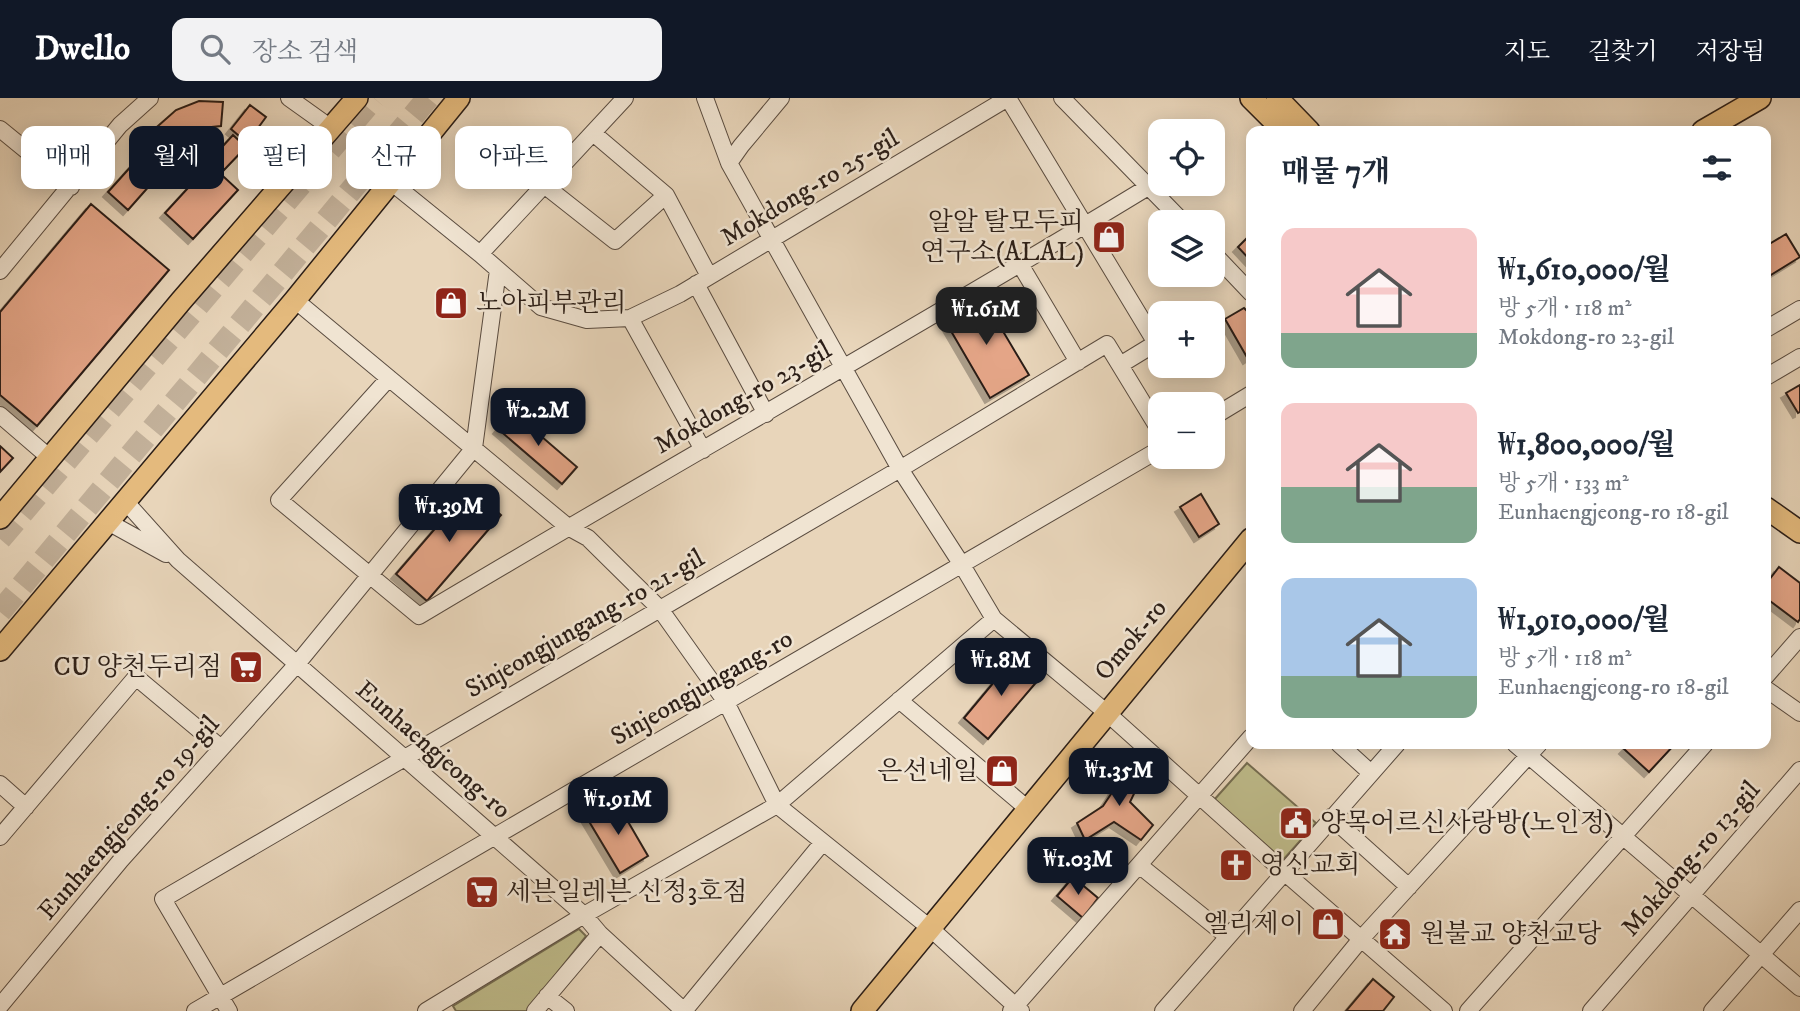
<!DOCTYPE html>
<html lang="ko">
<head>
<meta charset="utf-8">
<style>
  body { margin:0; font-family:"IM FELL DW Pica","Noto Serif KR",serif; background:#f2f2f3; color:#1f2937; height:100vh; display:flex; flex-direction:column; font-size:26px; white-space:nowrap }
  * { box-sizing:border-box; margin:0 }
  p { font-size:23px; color:#747a83 }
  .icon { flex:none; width:38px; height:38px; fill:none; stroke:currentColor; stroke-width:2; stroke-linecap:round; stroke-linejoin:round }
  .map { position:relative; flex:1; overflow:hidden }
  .side { position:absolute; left:1246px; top:28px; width:525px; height:623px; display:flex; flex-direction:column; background:#fff; border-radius:14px; box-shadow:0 4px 18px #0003 }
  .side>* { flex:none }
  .banner { position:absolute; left:21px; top:28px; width:665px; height:63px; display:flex; gap:14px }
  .buttons { position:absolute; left:1148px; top:21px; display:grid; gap:14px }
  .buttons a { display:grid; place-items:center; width:77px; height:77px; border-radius:14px; background:#fff; box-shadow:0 4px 18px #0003; font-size:35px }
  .price { position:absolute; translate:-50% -60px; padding:0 16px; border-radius:14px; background:#111827; color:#fff; font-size:23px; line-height:46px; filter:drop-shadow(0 2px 4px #0008) }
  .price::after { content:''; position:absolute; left:50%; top:42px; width:21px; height:16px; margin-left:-10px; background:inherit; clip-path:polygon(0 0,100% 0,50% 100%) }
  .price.current { background:#222; color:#fff }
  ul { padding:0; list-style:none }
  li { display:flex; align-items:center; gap:21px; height:175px; padding:0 35px }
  li span { display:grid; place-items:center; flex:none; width:196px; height:140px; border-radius:14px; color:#555 }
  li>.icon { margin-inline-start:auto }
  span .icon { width:84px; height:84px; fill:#fffc; stroke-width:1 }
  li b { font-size:30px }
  h2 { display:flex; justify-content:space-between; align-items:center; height:84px; padding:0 35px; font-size:30px }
  .tag { padding:0 24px; border-radius:14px; background:#fff; box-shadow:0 4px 18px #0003; font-size:24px; line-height:63px }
  .tag.current { background:#111827; color:#fff }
  header { display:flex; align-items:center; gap:42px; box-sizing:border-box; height:98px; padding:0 35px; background:#111827; color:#fff }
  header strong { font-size:33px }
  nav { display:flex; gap:38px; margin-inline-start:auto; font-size:24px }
  .search { width:490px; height:63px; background:#f2f2f3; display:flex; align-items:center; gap:18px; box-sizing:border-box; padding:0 24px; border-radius:14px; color:#747a83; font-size:26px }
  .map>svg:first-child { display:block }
  .green { fill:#bebb8a; stroke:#746c50; stroke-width:2 }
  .building { fill:#e4a587; stroke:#2b1e17; stroke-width:2; filter:url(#shadow) }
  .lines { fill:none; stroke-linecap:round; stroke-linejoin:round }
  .highway-tunnel { stroke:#c2b099; stroke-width:23; stroke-dasharray:23 11; stroke-linecap:butt }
  .minor-casing { stroke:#5a4c40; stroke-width:18 }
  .major-casing { stroke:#2b1e17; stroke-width:24 }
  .minor { stroke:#f0e4d2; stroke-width:16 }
  .major { stroke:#e4ba7d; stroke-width:21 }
  .labels { text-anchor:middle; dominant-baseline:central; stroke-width:5; stroke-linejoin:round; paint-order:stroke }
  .street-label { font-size:26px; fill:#2b1e17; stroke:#f0e4d2 }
  .poi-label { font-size:26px; fill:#2b1e17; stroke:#f0e4d2; text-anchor:start }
</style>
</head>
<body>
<header>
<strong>Dwello</strong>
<div class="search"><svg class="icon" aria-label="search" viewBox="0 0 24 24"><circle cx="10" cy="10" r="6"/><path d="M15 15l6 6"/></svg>장소 검색</div>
<nav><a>지도</a><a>길찾기</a><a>저장됨</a></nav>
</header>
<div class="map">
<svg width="1800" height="913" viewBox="0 0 1800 913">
  <defs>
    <filter id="shadow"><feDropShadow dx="-5" dy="5" stdDeviation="0" flood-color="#0004"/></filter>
  </defs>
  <rect width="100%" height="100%" fill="#e8d5ba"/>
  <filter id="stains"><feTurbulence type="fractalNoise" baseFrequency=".00286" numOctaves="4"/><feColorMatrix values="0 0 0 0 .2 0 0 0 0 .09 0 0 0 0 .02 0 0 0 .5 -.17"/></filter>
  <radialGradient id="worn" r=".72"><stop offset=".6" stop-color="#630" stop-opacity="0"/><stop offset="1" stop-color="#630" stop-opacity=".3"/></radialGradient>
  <!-- green -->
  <path class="green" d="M1247,665L1316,725L1283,762L1214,702Z
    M579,831L586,838L527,913H456L453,908Z"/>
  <!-- building -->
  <path class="building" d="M199,3L223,4L221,28L202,30L189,34L178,44L158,28L176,12Z
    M250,7L266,19L258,30L277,45L265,60L231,31Z
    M161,35L181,52L128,112L108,94Z
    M233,37L246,49L224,72L212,60Z
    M210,66L238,92L193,141L165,115Z
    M91,106L169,172L37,328L0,297V214Z
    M1251,136V163L1238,149Z
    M1786,136L1800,159L1766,180V148Z
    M982,198L1029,277L990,300L944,221Z
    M1244,210L1251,217V259L1248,261L1225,221Z
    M1800,287V314L1798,315L1786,295Z
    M513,314L577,369L562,386L498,331Z
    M0,348L13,360L0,374Z
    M470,390L501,417L427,503L396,476Z
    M1201,396L1219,426L1199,439L1180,409Z
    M1779,469L1800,485V521L1798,524L1766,500V486Z
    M1014,560L1039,581L988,641L964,620Z
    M1629,646H1675L1649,674L1624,651Z
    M1126,664L1144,675L1130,704L1153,727L1141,742L1114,724L1085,742L1077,725L1103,708L1113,693Z
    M616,703L648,758L620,775L587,720Z
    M1073,779L1098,800L1083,820L1057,798Z
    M1373,881L1394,899L1383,913H1346Z"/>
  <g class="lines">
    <!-- highway-tunnel -->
    <path class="highway-tunnel" d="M0,441L374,0
      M0,514L428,0"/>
    <!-- minor casing -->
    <g class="minor-casing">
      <path id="minor" d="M289,0L331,30
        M705,0L729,65L900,371L962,467L994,521L1107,615L1283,773L1444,913
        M1062,0L1183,124
        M0,31L71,89
        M593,35L666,97L709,178
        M729,65L741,48L781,0
        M391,84L480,156L541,209L587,222L630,220L680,196L1008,0L1156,245L1120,267
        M544,87L615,143L666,97
        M1213,155L1251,195
        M480,156L625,0
        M1020,166L1078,264
        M0,173L120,27L150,0
        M696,186L766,316
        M295,202L568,429L588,440L660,511L726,604L777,707L930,830L1021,913
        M630,220L703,352
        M1766,231L1800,211
        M1766,279L1800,259
        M389,280L279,402L419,518C661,373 907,236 1148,89
        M0,317L50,360
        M1213,319L1251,296
        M125,403L178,462L584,817L600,836L684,913
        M108,424L166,456
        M1766,578L1800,539
        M1766,591L1800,615
        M899,602L1028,711
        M1339,646L1371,675
        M1515,646L1800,890
        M0,686L26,709
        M1331,719L1409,789
        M0,739L136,579L221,650
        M1139,767L1227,838
        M547,898L566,913
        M0,908L121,762L297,566L474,350L498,172
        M195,913L1160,351
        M229,913L163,801L900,371L1107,246L1160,333
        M426,913L584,817L777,707L994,521
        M535,913L600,836
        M684,913L823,744
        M1011,913L1251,639
        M1163,913L1397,646
        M1302,913L1361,841L1539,646
        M1468,913L1705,646
        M1591,913L1800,672
        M1712,913L1800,812"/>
    </g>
    <!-- major casing -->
    <g class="major-casing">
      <path id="major" d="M1251,0L1284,33
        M1277,0L1309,33
        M1703,33L1760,0
        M1766,410L1800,434
        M0,420L181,203L357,0
        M0,552L295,202L459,0
        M862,913L1251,441"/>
    </g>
    <!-- minor -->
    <use href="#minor" class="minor"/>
    <!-- major -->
    <use href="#major" class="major"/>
  </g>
  <!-- icons -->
  <defs>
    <g id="shop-square" transform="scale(1.75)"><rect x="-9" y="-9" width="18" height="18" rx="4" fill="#8f2418" stroke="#f0e4d2"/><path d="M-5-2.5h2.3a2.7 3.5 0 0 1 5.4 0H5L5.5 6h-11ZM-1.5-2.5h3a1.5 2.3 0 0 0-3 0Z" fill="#fff"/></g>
    <g id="supermarket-square" transform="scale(1.75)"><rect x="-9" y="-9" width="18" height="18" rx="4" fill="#8f2418" stroke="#f0e4d2"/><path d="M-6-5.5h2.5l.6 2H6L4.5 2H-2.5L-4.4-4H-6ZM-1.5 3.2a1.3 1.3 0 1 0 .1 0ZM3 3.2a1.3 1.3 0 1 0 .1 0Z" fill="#fff"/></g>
    <g id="civic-square" transform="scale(1.75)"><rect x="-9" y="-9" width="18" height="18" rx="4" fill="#8f2418" stroke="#f0e4d2"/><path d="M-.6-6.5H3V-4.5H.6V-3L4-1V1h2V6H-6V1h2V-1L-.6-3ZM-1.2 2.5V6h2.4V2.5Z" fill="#fff"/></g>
    <g id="church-square" transform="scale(1.75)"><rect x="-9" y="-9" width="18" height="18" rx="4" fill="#8f2418" stroke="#f0e4d2"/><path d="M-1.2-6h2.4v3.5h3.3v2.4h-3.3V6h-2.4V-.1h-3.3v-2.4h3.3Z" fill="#fff"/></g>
    <g id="temple-square" transform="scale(1.75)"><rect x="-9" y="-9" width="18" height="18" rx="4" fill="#8f2418" stroke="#f0e4d2"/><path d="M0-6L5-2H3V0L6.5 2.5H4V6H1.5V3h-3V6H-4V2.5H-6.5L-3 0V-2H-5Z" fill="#fff"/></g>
  </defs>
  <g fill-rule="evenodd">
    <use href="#shop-square" x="1109" y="139"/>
    <use href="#shop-square" x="451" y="205"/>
    <use href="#supermarket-square" x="246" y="569"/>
    <use href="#shop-square" x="1002" y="673"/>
    <use href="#civic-square" x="1296" y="725"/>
    <use href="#church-square" x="1236" y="767"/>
    <use href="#supermarket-square" x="482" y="794"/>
    <use href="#shop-square" x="1328" y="826"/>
    <use href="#temple-square" x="1395" y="836"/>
  </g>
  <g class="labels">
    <!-- street labels -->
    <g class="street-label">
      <text transform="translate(810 90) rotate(-31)">Mokdong-ro 25-gil</text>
      <text transform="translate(743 300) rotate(-30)">Mokdong-ro 23-gil</text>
      <text transform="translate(585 526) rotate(-30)">Sinjeongjungang-ro 21-gil</text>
      <text transform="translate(1131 542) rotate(-50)">Omok-ro</text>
      <text transform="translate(702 590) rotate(-30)">Sinjeongjungang-ro</text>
      <text transform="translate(433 652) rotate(41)">Eunhaengjeong-ro</text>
      <text transform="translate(129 720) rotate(-49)">Eunhaengjeong-ro 19-gil</text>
      <text transform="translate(1691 761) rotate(-49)">Mokdong-ro 13-gil</text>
    </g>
    <!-- poi labels -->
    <g class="poi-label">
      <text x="1084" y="124" text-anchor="end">알알 탈모두피<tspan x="1084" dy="30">연구소(ALAL)</tspan></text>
      <text x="476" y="205">노아피부관리</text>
      <text x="222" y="569" text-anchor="end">CU 양천두리점</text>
      <text x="978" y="673" text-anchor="end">은선네일</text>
      <text x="1320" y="725">양목어르신사랑방(노인정)</text>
      <text x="1260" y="767">영신교회</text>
      <text x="506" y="794">세븐일레븐 신정3호점</text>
      <text x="1304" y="826" text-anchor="end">엘리제이</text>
      <text x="1420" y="836">원불교 양천교당</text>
    </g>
  </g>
  <rect width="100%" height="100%" filter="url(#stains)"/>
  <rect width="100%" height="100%" fill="url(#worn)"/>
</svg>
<div class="buttons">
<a><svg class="icon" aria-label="locate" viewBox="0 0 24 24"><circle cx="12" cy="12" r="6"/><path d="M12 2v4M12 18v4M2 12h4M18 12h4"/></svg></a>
<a><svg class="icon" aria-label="layers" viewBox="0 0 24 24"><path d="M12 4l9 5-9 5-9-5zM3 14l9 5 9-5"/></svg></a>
<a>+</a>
<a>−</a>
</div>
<b class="price current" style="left:986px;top:249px">₩1.61M</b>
<b class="price" style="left:538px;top:350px">₩2.2M</b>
<b class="price" style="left:449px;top:446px">₩1.39M</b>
<b class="price" style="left:1001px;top:600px">₩1.8M</b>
<b class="price" style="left:1119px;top:710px">₩1.35M</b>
<b class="price" style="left:618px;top:739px">₩1.91M</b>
<b class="price" style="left:1078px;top:799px">₩1.03M</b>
<div class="banner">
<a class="tag">매매</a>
<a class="tag current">월세</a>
<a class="tag">필터</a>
<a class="tag">신규</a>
<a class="tag">아파트</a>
</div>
<section class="side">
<h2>매물 7개<svg class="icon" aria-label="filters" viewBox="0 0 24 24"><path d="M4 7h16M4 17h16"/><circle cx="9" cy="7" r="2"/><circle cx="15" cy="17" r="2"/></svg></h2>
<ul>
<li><span style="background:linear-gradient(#f6c9c9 75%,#7fa58c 0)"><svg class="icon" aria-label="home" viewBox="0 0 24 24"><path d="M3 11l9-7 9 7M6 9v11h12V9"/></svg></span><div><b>₩1,610,000/월</b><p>방 5개 · 118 m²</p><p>Mokdong-ro 23-gil</p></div></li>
<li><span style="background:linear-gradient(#f6c9c9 60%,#7fa58c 0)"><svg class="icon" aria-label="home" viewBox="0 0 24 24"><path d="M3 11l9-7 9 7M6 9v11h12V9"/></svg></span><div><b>₩1,800,000/월</b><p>방 5개 · 133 m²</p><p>Eunhaengjeong-ro 18-gil</p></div></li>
<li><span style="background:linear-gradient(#a9c7e8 70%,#7fa58c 0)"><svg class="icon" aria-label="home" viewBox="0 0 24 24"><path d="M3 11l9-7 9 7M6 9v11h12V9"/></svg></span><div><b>₩1,910,000/월</b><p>방 5개 · 118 m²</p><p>Eunhaengjeong-ro 18-gil</p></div></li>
</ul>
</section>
</div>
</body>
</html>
